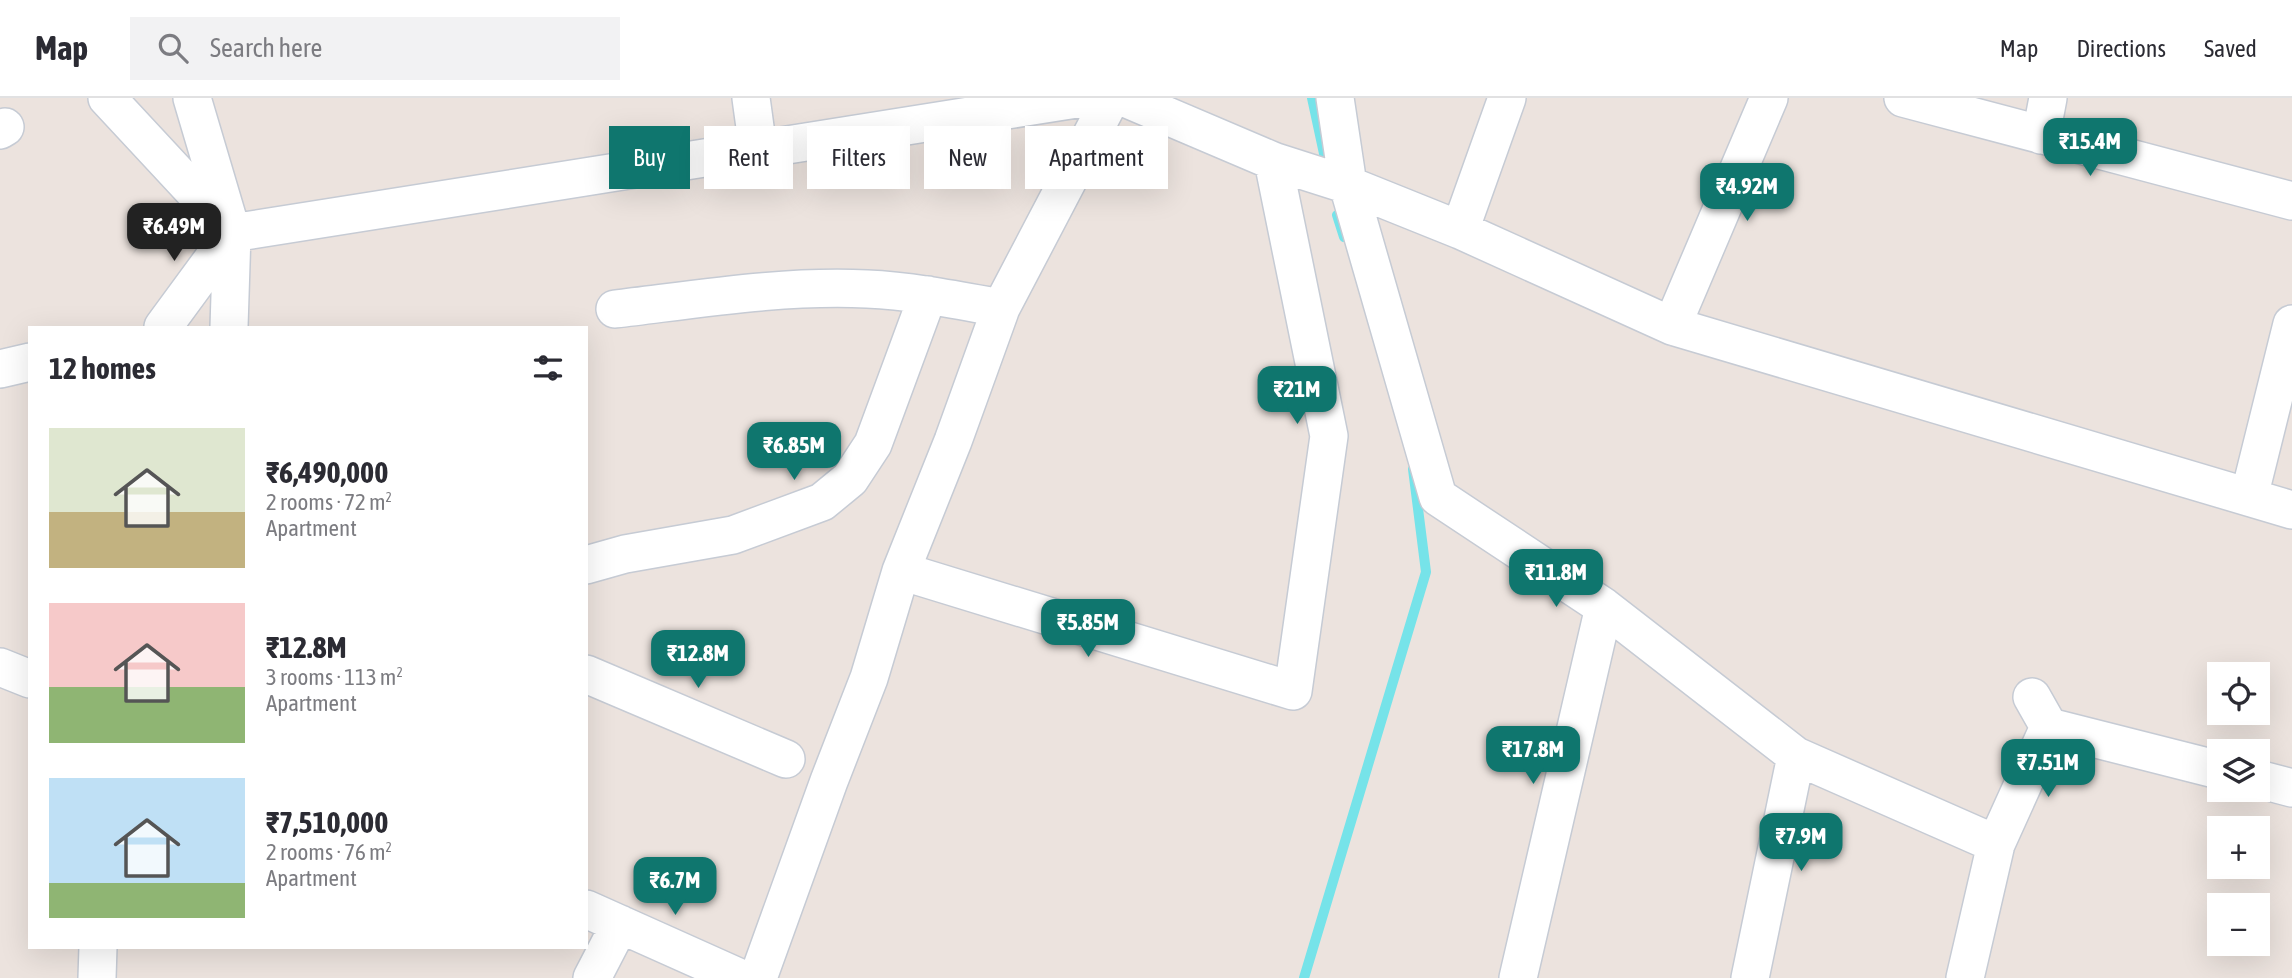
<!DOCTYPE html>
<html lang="en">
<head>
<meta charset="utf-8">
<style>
  body { margin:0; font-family:"Asap Condensed",sans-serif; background:#f2f2f3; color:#2b2b33; height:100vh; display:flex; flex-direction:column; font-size:26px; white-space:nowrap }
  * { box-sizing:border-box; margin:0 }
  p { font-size:23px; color:#7c7c81 }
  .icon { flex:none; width:38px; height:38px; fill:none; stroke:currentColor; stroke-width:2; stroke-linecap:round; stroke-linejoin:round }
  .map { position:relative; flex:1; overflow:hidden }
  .drawer { position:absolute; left:28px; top:228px; width:560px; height:623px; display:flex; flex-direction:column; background:#fff; border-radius:0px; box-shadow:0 7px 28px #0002 }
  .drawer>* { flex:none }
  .top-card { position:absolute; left:609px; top:28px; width:665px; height:63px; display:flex; gap:14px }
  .controls { position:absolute; left:2207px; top:564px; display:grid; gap:14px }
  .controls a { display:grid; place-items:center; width:63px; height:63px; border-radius:0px; background:#fff; box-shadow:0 7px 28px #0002; font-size:35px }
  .price { position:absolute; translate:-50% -60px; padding:0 16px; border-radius:14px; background:#0f766e; color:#fff; font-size:23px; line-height:46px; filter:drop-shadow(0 2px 4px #0008) }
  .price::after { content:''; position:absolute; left:50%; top:42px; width:21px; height:16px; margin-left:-10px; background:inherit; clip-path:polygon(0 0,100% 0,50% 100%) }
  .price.current { background:#222; color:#fff }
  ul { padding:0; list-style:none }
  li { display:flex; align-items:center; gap:21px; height:175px; padding:0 21px }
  li span { display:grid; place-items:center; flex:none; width:196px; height:140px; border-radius:0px; color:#555 }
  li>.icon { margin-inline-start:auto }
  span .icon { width:84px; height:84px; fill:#fffc; stroke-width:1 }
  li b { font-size:30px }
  h2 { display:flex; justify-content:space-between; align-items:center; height:84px; padding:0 21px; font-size:30px }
  .pill { padding:0 24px; border-radius:0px; background:#fff; box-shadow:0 7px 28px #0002; font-size:24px; line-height:63px }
  .pill.current { background:#0f766e; color:#fff }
  header { display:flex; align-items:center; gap:42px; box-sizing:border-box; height:98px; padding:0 35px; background:#fff; border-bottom:2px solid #e1e1e2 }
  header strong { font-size:33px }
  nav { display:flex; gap:38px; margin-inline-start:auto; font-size:24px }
  .search { width:490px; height:63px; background:#f2f2f3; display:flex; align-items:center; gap:18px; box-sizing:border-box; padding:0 24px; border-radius:0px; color:#7c7c81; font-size:26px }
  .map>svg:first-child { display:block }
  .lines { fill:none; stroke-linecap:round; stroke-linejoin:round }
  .stream { stroke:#76e3e9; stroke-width:10 }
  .minor-casing { stroke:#c6cbd4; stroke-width:40 }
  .minor { stroke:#fff; stroke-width:37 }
</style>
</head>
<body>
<header>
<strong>Map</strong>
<div class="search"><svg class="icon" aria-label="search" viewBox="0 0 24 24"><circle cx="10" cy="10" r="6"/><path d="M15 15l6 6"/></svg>Search here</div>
<nav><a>Map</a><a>Directions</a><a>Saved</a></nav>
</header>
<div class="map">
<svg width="2292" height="880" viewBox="0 0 2292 880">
  <rect width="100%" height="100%" fill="#ece3de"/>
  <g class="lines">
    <!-- stream -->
    <path class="stream" d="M1312,0L1326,65
      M1337,117L1344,139
      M1304,880L1426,474L1413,371"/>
    <!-- minor casing -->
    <g class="minor-casing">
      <path id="minor" d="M107,0L227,129
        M192,0L232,135L229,229
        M751,0L758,51
        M1125,0L1273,63L1348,87L1460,132L1672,228L2292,412
        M1335,0L1348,87L1438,399L1604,509L1796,658L1996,746
        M1903,0L2292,103
        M0,32L5,29
        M2041,37L2048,0
        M1460,132L1507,0
        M615,211C699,201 783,187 867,191C912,193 957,202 1001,210
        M1672,228L1769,0
        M163,229L232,135L1083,0
        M0,271L30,264
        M2249,399L2292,226
        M586,467L625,456L733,437L822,404L850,381L873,346L928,197
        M901,473L1293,593L1329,338L1273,63
        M0,569L30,581
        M586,576L786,661
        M2032,599L2049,629
        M2258,681L2292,690
        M586,811L740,880
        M97,880L98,849
        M592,880L620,826
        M758,880L829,683L869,580L901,473L953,343L1001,210L1111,0
        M1518,880L1604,509
        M1750,880L1796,658
        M1965,880L1996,746L2049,629L2219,672"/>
    </g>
    <!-- minor -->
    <use href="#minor" class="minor"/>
  </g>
</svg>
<div class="controls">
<a><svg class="icon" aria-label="locate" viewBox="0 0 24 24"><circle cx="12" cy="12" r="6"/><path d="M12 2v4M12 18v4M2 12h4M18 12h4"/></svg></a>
<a><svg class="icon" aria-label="layers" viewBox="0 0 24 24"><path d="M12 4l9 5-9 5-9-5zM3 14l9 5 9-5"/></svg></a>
<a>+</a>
<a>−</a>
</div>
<b class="price" style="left:2090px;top:80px">₹15.4M</b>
<b class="price" style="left:1747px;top:125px">₹4.92M</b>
<b class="price current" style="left:174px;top:165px">₹6.49M</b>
<b class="price" style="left:1297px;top:328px">₹21M</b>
<b class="price" style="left:794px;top:384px">₹6.85M</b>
<b class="price" style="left:1556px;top:511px">₹11.8M</b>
<b class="price" style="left:1088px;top:561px">₹5.85M</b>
<b class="price" style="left:698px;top:592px">₹12.8M</b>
<b class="price" style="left:1533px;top:688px">₹17.8M</b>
<b class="price" style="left:2048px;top:701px">₹7.51M</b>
<b class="price" style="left:1801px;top:775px">₹7.9M</b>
<b class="price" style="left:675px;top:819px">₹6.7M</b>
<div class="top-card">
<a class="pill current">Buy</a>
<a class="pill">Rent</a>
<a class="pill">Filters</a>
<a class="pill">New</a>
<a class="pill">Apartment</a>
</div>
<section class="drawer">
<h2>12 homes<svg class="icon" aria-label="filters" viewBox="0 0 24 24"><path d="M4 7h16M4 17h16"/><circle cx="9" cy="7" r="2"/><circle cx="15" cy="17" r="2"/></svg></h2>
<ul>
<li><span style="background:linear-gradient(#dfe7d0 60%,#c2b280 0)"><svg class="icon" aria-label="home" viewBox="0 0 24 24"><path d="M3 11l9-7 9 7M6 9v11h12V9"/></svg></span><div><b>₹6,490,000</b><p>2 rooms · 72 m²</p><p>Apartment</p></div></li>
<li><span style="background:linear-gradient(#f6c9c9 60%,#8fb573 0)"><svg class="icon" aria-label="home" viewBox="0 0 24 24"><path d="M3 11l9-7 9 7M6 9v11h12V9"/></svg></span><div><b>₹12.8M</b><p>3 rooms · 113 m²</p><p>Apartment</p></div></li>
<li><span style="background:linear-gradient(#bfe0f5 75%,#8fb573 0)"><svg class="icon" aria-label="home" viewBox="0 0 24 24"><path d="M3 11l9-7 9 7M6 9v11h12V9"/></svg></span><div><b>₹7,510,000</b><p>2 rooms · 76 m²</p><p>Apartment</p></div></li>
</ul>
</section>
</div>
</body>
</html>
